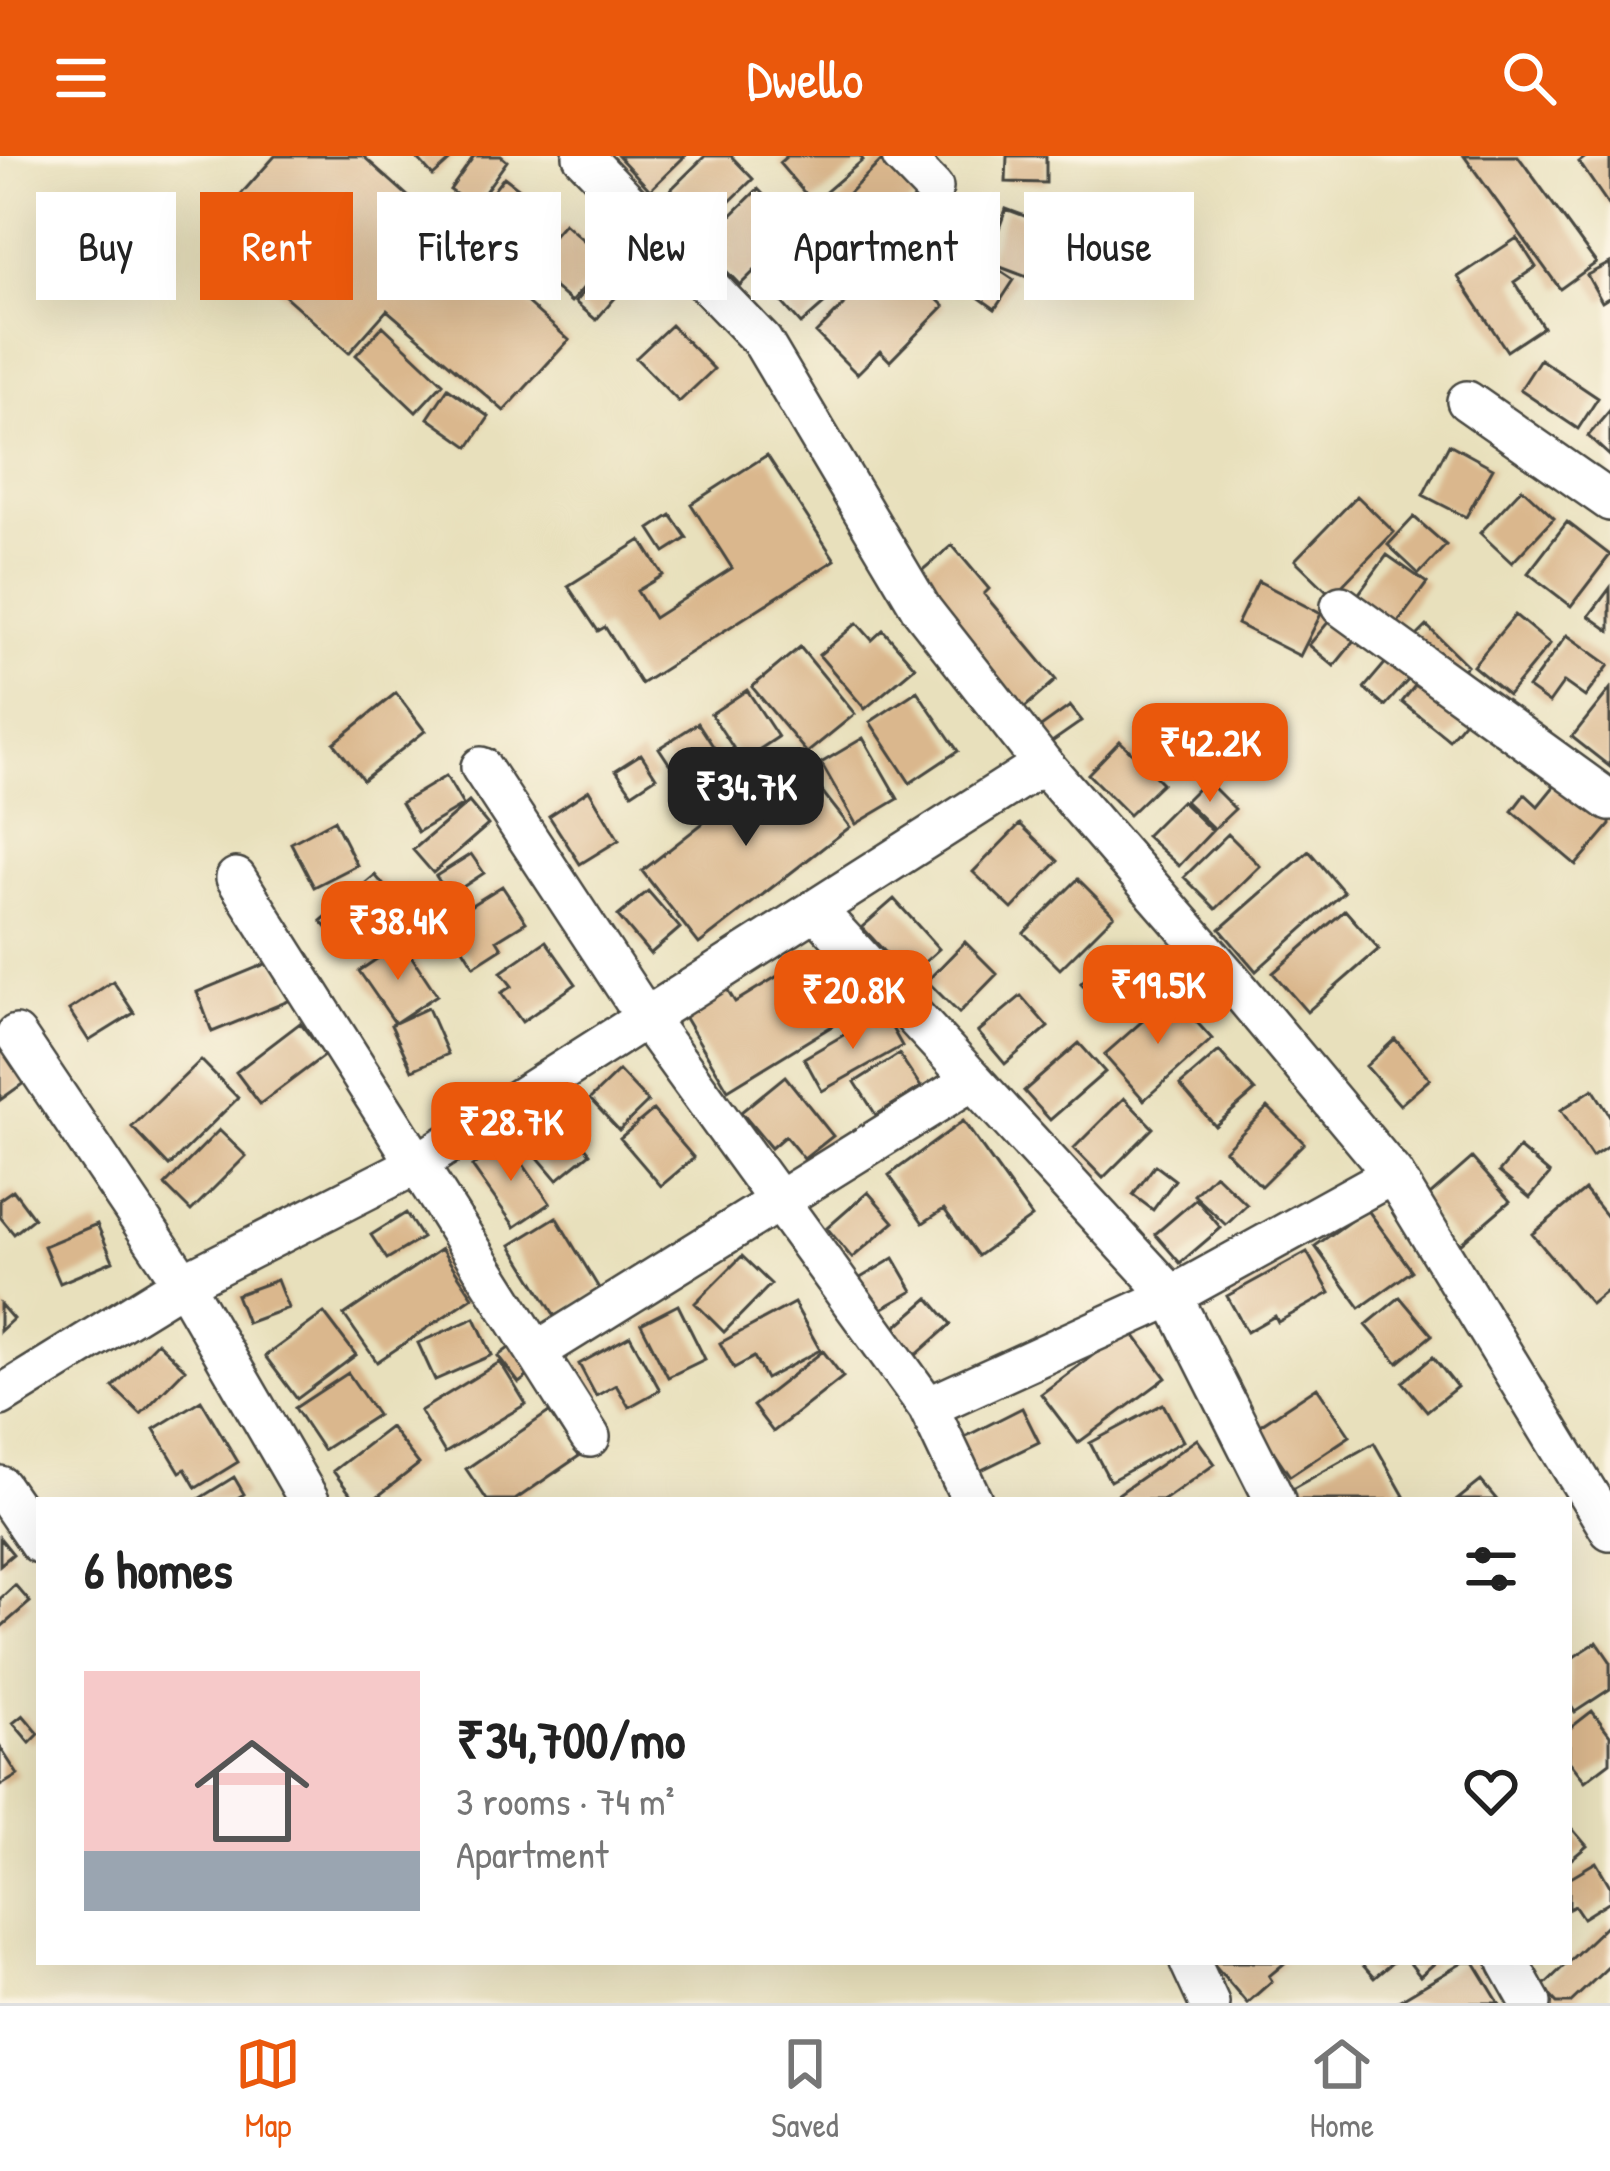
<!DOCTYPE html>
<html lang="en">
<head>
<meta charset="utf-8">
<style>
  body { margin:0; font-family:"Patrick Hand",sans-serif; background:#f6f6f6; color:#222; height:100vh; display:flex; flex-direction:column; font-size:45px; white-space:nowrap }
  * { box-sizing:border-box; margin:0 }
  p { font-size:39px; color:#767676 }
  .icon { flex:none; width:66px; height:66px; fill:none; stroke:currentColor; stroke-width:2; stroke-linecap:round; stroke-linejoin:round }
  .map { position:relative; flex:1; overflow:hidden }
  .drawer { position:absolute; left:36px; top:1341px; width:1536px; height:468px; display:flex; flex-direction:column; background:#fff; border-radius:0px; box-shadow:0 12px 48px #0002 }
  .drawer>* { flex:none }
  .hud { position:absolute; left:36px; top:36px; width:1539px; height:108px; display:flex; gap:24px }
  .price { position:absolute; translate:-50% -102px; padding:0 27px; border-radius:24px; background:#ea580c; color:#fff; font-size:39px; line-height:78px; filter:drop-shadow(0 3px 6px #0008) }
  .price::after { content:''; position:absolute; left:50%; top:72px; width:36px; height:27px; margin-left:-18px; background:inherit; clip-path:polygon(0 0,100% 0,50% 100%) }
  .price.on { background:#222; color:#fff }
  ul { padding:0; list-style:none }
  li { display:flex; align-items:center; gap:36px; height:300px; padding:0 48px }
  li+li { border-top:3px solid #e0e0e0 }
  li span { display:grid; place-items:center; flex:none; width:336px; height:240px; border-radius:0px; color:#555 }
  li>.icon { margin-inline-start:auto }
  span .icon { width:144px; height:144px; fill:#fffc; stroke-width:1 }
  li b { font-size:51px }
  h2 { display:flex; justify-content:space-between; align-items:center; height:144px; padding:0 48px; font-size:51px }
  .chip { padding:0 42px; border-radius:0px; background:#fff; box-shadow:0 12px 48px #0002; font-size:42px; line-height:108px }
  .chip.on { background:#ea580c; color:#fff }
  header { display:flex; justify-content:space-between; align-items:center; height:156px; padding:0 48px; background:#ea580c; color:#fff; font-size:54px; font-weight:600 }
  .menu { display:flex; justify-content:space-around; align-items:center; height:168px; border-top:3px solid #e0e0e0; background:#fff; font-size:33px; color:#767676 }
  .menu a { display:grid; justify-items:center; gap:6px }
  .menu .on { color:#ea580c }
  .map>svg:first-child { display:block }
  .building { fill:#dab78d }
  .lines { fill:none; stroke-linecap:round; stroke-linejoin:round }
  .street-casing { stroke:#474641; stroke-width:44 }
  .street { stroke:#fff; stroke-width:39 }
</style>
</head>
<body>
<header><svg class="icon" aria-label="menu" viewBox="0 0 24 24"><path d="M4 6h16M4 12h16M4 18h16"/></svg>Dwello<svg class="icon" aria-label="search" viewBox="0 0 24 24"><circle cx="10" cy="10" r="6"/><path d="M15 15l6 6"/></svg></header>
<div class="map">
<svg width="1610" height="1847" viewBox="0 0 1610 1847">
  <rect width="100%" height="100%" fill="#fcf5e5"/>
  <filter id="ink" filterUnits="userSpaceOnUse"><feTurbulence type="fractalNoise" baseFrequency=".00833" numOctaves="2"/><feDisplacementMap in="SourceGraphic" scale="24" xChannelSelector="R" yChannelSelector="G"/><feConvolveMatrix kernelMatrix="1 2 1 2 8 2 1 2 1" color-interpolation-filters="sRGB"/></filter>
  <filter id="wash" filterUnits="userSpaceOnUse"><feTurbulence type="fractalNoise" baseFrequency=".004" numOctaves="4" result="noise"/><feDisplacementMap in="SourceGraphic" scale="48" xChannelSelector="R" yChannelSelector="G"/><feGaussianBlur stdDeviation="2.7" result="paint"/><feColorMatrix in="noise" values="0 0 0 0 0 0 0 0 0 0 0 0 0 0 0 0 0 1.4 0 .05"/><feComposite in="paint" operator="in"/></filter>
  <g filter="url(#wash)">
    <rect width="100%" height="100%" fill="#e8e0bc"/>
    <g id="blocks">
      <!-- building -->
      <path class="building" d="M275,0H363L569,184L504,255L387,154L349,197L210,73Z
        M415,0H455L433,20Z
        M474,0H501L507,5L474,51L450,34Z
        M618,0H685L650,34Z
        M705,0H731L753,23L686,88L651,53Z
        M787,0H860L863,4L813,47L779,7Z
        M1007,0H1046V27L1006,26Z
        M1464,0H1518L1596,107L1560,133Z
        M1587,0H1610V51L1579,6Z
        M881,5L916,41L857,99L822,64Z
        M504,21L547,54L511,99L469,66Z
        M758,33L797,73L740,129L701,89Z
        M1006,53L1046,68L1027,121L987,106Z
        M564,67L607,105L571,146L528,109Z
        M1517,82L1536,111L1514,126L1543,171L1507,195L1458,121Z
        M806,88L843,131L801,168L764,126Z
        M893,100L944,150L890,205L880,195L857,218L816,177Z
        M1610,107V141L1602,146L1587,119Z
        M608,108L629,126L596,164L575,146Z
        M993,110L1014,124L995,153L974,138Z
        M671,169L714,213L679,246L636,202Z
        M383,170L443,227L416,256L356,199Z
        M1540,203L1598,242L1578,273L1520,234Z
        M448,232L489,261L469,291L428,262Z
        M1610,254V300L1588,280Z
        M1449,288L1493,312L1466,361L1423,339Z
        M767,299L835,404L641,528L605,471L598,475L568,430L641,384L663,419L637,435L654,462L732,412L691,348Z
        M1522,332L1554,362L1512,407L1480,377Z
        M1357,340L1394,376L1332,440L1295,404Z
        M671,359L687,382L665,396L650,373Z
        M1414,361L1446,389L1419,418L1388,389Z
        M1567,366L1610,399L1571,450L1528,417Z
        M952,389L989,433L984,438L1056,524L1024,552L913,422Z
        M1387,399L1427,427L1391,476L1352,447Z
        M1258,425L1321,458L1300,500L1237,468Z
        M1610,432V475L1589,460Z
        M1335,458L1360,478L1334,510L1309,489Z
        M1515,459L1550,488L1508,539L1473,510Z
        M857,467L872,484L883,474L915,511L865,553L819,499Z
        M1427,470L1467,509L1452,524L1411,486Z
        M1567,479L1609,509L1585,541L1564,526L1549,547L1528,532Z
        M800,491L855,558L807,597L752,531Z
        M1388,504L1409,523L1385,550L1364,532Z
        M1421,522L1469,560L1449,584L1402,546Z
        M1610,533V611L1572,581Z
        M747,534L778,581L742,605L711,558Z
        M917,535L958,595L910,627L870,566Z
        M396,537L425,575L363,624L334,587Z
        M1070,550L1082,565L1049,588L1038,573Z
        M698,567L726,610L688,636L659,592Z
        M863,582L898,643L856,668L821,607Z
        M1120,585L1162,627L1129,659L1088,618Z
        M792,597L850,671L699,788L642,715Z
        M641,598L656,621L632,637L616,614Z
        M1565,617L1610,656V669L1576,709L1512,655L1525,638L1538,650Z
        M446,620L463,649L418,676L401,647Z
        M1206,624L1235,653L1214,673L1185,645Z
        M589,634L619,684L580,708L549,660Z
        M1181,645L1212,675L1179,710L1146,680Z
        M469,646L488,669L433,717L413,694Z
        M334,664L357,709L314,731L291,687Z
        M1020,668L1058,705L1012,753L973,716Z
        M1228,678L1260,710L1216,753L1184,721Z
        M1309,695L1344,736L1256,815L1220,773Z
        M471,698L484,717L449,740L436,720Z
        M375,719L411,761L367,798L347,774L337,783L321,765Z
        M1078,723L1114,759L1060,813L1024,777Z
        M502,730L526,766L497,784L502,792L474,810L446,765Z
        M648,735L680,772L650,798L618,760Z
        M894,743L939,793L908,821L862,771Z
        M1345,754L1379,793L1307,856L1273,817Z
        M546,785L576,828L522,866L501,837L512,830L501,816Z
        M402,786L437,839L395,867L359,815Z
        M965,786L997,818L959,857L927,825Z
        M1117,791L1146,820L1110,856L1081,827Z
        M812,799L823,818L838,810L863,851L728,934L679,852L722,825L735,846Z
        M275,804L291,844L212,876L197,836Z
        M113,825L134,857L89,885L69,854Z
        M1172,839L1212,883L1144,944L1104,899Z
        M1021,840L1048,871L1005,908L978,876Z
        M428,852L448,898L412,914L391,869Z
        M883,856L902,890L822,935L804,902Z
        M300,867L325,899L260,948L236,916Z
        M0,878L31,922L0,944Z
        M1395,883L1430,923L1400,949L1366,910Z
        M1079,887L1105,916L1050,964L1024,935Z
        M1219,895L1255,935L1215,970L1180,929Z
        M899,898L921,931L876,959L855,926Z
        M201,904L238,942L169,1010L132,971Z
        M619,915L648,946L619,974L590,943Z
        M785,920L833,980L804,1003L785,980L771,992L741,956Z
        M1593,933L1610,960V989L1592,1001L1561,954Z
        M1124,942L1153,972L1103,1022L1074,992Z
        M1268,951L1304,987L1261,1030L1225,994Z
        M653,954L694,1002L661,1030L620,982Z
        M556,956L590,997L557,1024L523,984Z
        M963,965L1032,1061L978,1100L944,1053L923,1067L889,1019Z
        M219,974L246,1000L191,1055L165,1029Z
        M507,985L550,1047L515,1071L472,1010Z
        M1519,992L1550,1018L1530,1042L1499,1016Z
        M1472,1002L1510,1045L1459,1089L1422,1046Z
        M1155,1009L1175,1024L1153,1054L1133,1039Z
        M1215,1018L1247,1049L1226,1069L1194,1039Z
        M13,1034L34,1062L14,1078L0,1061V1043Z
        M1585,1034L1610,1065V1132L1591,1148L1532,1078Z
        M868,1036L894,1066L852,1102L827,1072Z
        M1196,1043L1221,1072L1180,1107L1155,1078Z
        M1367,1053L1412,1115L1360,1152L1315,1090Z
        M406,1057L422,1082L387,1103L371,1079Z
        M556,1061L600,1134L555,1160L511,1089Z
        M97,1068L113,1105L60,1127L44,1090Z
        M441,1093L473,1141L377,1206L344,1159Z
        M1307,1096L1330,1137L1278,1166L1275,1160L1247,1176L1227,1140Z
        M742,1100L771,1128L724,1176L695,1147Z
        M894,1102L913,1135L876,1156L857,1124Z
        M277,1124L288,1152L247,1167L236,1139Z
        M1400,1141L1432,1179L1398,1207L1366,1169Z
        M929,1142L951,1168L914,1201L891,1175Z
        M794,1147L820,1194L766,1223L754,1201L734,1212L720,1187Z
        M0,1148L13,1163L0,1175Z
        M678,1149L705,1203L668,1221L641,1168Z
        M324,1157L356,1199L297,1243L265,1200Z
        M475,1162L492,1199L435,1224L418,1187Z
        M1129,1172L1166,1222L1078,1287L1041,1238Z
        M630,1180L660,1234L629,1251L616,1229L596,1240L579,1208Z
        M157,1186L185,1213L141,1258L113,1231Z
        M517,1186L537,1213L519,1227L498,1200Z
        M823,1195L843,1221L773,1276L753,1250Z
        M1433,1201L1457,1231L1427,1255L1403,1226Z
        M500,1206L526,1248L445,1297L420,1255Z
        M348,1217L377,1259L323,1294L295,1252Z
        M1317,1231L1350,1280L1290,1320L1257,1271Z
        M201,1244L238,1306L196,1332L185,1313L180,1316L154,1273Z
        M1163,1248L1183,1285L1110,1325L1090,1287Z
        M1022,1252L1039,1286L963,1323L947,1290Z
        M549,1256L579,1300L515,1344H487L466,1313Z
        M390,1271L419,1308L373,1344H355L333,1315Z
        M1197,1283L1215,1308L1164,1344H1120L1117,1339Z
        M1374,1287L1404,1340L1397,1344H1286L1283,1338Z
        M234,1321L244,1338L234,1344H197Z
        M1481,1325L1497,1344H1457Z
        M0,1382L13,1398L0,1409Z
        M15,1429L30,1446L0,1472V1443Z
        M1597,1486L1610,1505V1533L1575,1556L1569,1547V1504Z
        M1592,1555L1610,1579V1606L1585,1625L1569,1605V1573Z
        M23,1559L39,1578L30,1587L13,1567Z
        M0,1591L18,1619L0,1630Z
        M1569,1669L1587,1690L1569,1705Z
        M1596,1706L1610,1730V1745L1583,1762L1575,1750L1569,1753V1722Z
        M1610,1766V1809L1570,1847H1557L1542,1831Z
        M1212,1806H1286L1269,1820L1272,1825L1247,1847Z
        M1360,1806H1393L1374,1822Z
        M1409,1806H1436L1420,1820Z
        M1464,1806H1474L1499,1847H1395Z"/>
    </g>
  </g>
  <g filter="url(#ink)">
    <use href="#blocks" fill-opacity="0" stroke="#474641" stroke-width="3"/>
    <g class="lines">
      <!-- street casing -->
      <g class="street-casing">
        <path id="street" d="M583,0L762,185L922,454L1043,608L1231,824L1393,1018L1610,1374
          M902,0L933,32
          M1467,245L1610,345
          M1341,450L1610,645
          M481,611L646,862L928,1251L1172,1140L1393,1018
          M236,722L590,1281
          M816,754L1172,1140L1275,1344
          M16,879L183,1127L309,1344
          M536,1196L973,924
          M0,1240L183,1127L417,1008L1043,608
          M928,1251L972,1344
          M0,1330L39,1387
          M1190,1806L1209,1847
          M1508,1806L1531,1847"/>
      </g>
      <!-- street -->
      <use href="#street" class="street"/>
    </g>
  </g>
</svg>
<b class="price" style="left:1210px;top:649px">₹42.2K</b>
<b class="price on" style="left:746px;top:693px">₹34.7K</b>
<b class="price" style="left:398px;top:827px">₹38.4K</b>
<b class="price" style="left:1158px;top:891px">₹19.5K</b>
<b class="price" style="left:853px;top:896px">₹20.8K</b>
<b class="price" style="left:511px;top:1028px">₹28.7K</b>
<div class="hud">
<a class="chip">Buy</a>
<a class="chip on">Rent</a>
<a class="chip">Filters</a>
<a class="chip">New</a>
<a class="chip">Apartment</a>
<a class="chip">House</a>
</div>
<section class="drawer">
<h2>6 homes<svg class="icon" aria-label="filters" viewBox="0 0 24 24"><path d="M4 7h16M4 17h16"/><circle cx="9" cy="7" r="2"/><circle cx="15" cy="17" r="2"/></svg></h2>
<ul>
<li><span style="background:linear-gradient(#f6c9c9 75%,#9aa5b1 0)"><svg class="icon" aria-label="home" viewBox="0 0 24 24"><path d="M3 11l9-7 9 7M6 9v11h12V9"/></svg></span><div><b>₹34,700/mo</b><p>3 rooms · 74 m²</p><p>Apartment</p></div><svg class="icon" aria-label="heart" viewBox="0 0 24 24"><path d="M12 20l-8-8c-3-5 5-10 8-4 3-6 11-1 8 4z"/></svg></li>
</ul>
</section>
</div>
<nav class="menu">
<a class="on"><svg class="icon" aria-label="map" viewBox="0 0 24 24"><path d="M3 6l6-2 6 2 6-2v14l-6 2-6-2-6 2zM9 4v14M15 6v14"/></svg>Map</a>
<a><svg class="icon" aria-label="saved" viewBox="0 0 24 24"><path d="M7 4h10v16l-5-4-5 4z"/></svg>Saved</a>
<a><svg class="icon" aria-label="home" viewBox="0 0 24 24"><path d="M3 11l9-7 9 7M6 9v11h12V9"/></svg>Home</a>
</nav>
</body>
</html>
